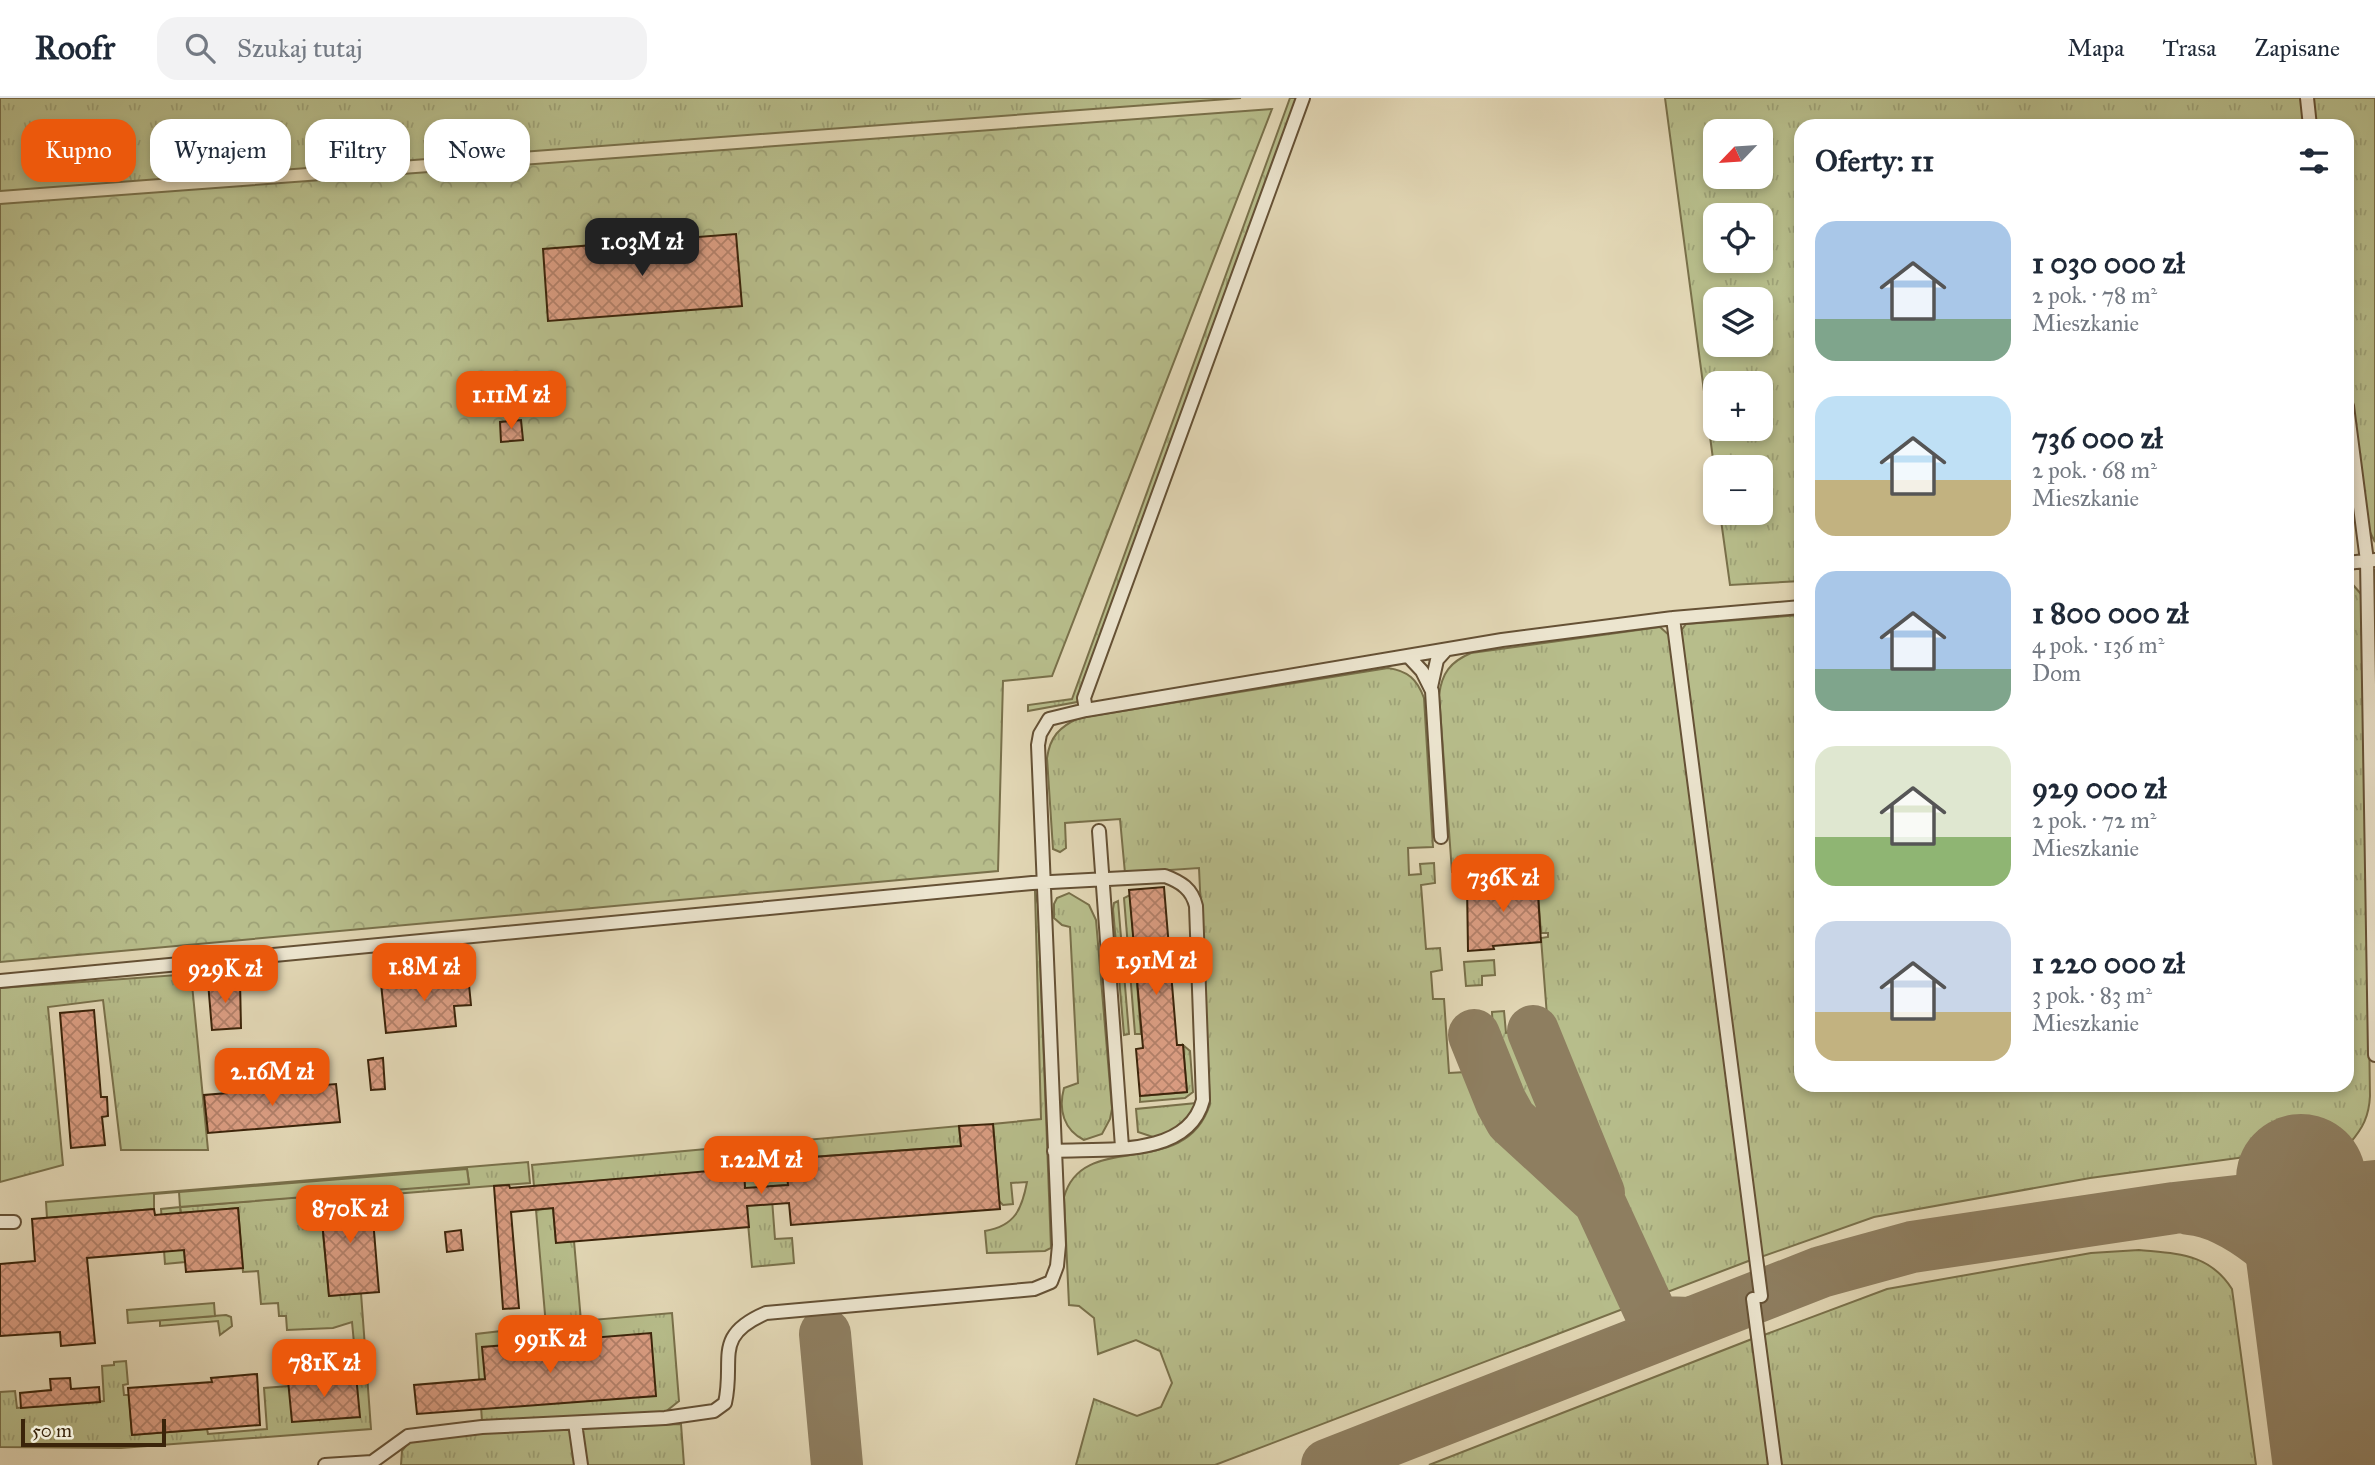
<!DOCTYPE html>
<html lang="pl">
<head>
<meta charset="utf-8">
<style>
  body { margin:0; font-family:"IM FELL Great Primer",serif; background:#f2f2f3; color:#1f2937; height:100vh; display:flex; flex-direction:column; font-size:26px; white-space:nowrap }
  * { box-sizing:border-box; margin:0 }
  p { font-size:23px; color:#747a83 }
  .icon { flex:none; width:38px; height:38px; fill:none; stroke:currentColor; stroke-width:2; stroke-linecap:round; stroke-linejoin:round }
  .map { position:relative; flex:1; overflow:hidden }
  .sheet { position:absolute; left:1794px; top:21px; width:560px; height:973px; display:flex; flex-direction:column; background:#fff; border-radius:21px; box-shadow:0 4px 10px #0003 }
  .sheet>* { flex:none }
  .banner { position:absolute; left:21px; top:21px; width:665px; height:63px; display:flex; gap:14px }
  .needle { width:46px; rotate:245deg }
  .controls { position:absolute; left:1703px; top:21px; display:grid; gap:14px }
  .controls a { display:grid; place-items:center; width:70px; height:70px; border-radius:14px; background:#fff; box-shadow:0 4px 10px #0003; font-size:35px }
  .scale { position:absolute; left:21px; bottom:18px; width:145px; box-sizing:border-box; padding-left:7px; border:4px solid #3b240a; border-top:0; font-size:19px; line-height:24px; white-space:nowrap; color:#3b240a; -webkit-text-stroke:5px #ece5cf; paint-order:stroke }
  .price { position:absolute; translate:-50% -60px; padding:0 16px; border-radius:14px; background:#ea580c; color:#fff; font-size:23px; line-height:46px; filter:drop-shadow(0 2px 4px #0008) }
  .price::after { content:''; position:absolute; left:50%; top:42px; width:21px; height:16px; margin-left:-10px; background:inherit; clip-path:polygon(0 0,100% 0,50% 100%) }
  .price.active { background:#222; color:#fff }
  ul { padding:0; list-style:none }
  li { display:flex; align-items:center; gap:21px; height:175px; padding:0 21px }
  li span { display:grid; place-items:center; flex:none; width:196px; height:140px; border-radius:21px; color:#555 }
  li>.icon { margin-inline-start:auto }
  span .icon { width:84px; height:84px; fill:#fffc; stroke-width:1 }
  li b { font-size:30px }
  h2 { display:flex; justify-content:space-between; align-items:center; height:84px; padding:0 21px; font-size:30px }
  .pill { padding:0 24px; border-radius:21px; background:#fff; box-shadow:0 4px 10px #0003; font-size:24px; line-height:63px }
  .pill.active { background:#ea580c; color:#fff }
  header { display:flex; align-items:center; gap:42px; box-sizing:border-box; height:98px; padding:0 35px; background:#fff; border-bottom:2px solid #e0e1e3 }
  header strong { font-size:33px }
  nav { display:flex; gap:38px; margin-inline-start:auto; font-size:24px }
  .search { width:490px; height:63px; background:#f2f2f3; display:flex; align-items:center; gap:18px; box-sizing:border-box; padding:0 24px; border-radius:21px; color:#747a83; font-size:26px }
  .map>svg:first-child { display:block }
  .grass { fill:url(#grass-tufts); stroke:#79704a; stroke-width:2; fill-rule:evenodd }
  .forest { fill:url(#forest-crowns); stroke:#79704a; stroke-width:2 }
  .garden { fill:#b7bd8b; stroke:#79704a; stroke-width:2 }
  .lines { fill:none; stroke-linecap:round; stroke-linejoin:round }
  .taxiway { stroke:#8e7e60; stroke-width:52 }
  .runway { stroke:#8e7e60; stroke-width:130 }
  .building { fill:url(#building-cross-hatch); stroke:#3b240a; stroke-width:2 }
  .lane-casing { stroke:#655135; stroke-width:16 }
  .lane { stroke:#ece5cf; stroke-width:12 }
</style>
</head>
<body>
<header>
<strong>Roofr</strong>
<div class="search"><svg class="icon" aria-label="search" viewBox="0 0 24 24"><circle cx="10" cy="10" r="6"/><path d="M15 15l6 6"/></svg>Szukaj tutaj</div>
<nav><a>Mapa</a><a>Trasa</a><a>Zapisane</a></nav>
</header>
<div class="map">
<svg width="2375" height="1367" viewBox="0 0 2375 1367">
  <defs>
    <pattern id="grass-tufts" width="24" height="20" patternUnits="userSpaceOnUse" patternTransform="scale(1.75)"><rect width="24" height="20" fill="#b7bd8b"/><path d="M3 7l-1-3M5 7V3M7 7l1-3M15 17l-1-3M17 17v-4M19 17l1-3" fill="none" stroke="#9ea277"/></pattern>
    <pattern id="forest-crowns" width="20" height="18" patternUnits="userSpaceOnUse" patternTransform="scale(1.75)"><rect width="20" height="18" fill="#b7bd8b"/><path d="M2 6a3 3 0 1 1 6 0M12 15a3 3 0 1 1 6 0" fill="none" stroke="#9ea277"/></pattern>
    <pattern id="building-cross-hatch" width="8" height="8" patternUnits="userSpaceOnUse" patternTransform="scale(1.75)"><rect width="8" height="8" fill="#da9d82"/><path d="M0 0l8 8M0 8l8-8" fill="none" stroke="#b28069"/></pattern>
  </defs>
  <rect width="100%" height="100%" fill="#e2d7b5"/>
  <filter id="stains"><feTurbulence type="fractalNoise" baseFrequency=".00286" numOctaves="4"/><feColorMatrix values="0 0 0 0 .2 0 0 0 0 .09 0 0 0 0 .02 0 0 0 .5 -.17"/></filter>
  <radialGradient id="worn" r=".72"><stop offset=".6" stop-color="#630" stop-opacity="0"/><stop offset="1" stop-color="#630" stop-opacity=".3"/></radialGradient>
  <!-- grass -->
  <path class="grass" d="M0,0H1241L0,93Z
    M1290,0H1297L1077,604L1028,613V607L1072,601Z
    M1665,0H2303L2306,28H1801V483L1730,487L1720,415H1760V369H1715V376ZM1715,33H1760V79H1715ZM1715,117H1760V163H1715ZM1715,201H1760V247H1715ZM1715,285H1760V331H1715Z
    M2312,0H2375V444L2368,430L2347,269V28H2315Z
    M2347,480L2361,496L2363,511L2370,998C2369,1018 2363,1030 2350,1045L2090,1080L1874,1119L1761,1159L1678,537L1686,526L1801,517V987H2347Z
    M1660,529L1670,538L1751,1162L1215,1367H1076L1094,1301L1137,1318L1161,1309L1172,1285L1160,1253L1136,1242L1098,1256L1094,1220L1079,1208L1069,1207L1064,1099C1083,1030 1185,1085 1210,1006L1199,770L1125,775L1120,721L1065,725L1066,750L1060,754L1053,751L1047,660C1050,639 1059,629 1079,620L1388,570C1408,573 1417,581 1424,600L1433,749L1408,750L1409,777L1421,776L1420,766L1434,765L1435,785L1421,787L1426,851L1440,850L1442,872L1431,874L1433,901H1444L1449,975L1466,974L1464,938L1493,936L1492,914L1504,913L1506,935L1548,931L1541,840L1548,839V835H1541L1537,782H1524L1523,769L1452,774L1439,597C1442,575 1450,564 1471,555Z
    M1035,793L1038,806L1051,1150L1045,1153L987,1155L985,1133C1015,1128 1022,1111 1027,1084L1011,1085L1013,1106L1003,1107L999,1103L993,1026L1041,1021Z
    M1069,795L1089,807L1096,822L1112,1011L1110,1021L1102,1036L1084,1042C1064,1032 1058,1012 1064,990L1078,985L1070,829L1062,827L1054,820V806L1057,800Z
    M1130,797L1141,936H1135L1124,800Z
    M1118,803L1129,936L1124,937L1113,811L1114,805Z
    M1494,862L1495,877L1482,878V887L1466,888L1464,864Z
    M191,876L208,1052H121L103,902L48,909L63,1067L0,1084V890Z
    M1183,947L1190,953L1193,994L1185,1000L1140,1004V998L1187,994Z
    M1197,1005L1182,1030L1156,1040L1138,1034L1136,1011Z
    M959,1028L961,1048L786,1061L788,1087L771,1088L775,1141L792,1140L794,1165L752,1169L743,1071L534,1088L532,1067Z
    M528,1064L530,1085L320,1102L329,1198L361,1195L371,1331L121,1350L0,1349V1294L15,1293L17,1310L104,1303L102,1268L114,1267V1264L126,1263L128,1286L123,1287L124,1297H129L132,1337L207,1331L208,1336L267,1331L264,1290L289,1288L359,1319L355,1266L362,1263L360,1245H354L352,1224L333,1230L287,1232L286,1218H279L278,1205L261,1206L258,1173L243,1174L238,1110L181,1115L180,1109L469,1085L467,1071L154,1096V1111L47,1120L46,1104Z
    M553,1110L556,1144L574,1143L581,1223L672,1215L679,1303L664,1315L482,1323L476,1236L546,1228L536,1112Z
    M2139,1152C2178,1156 2209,1155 2232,1191L2256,1367H1781L1764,1237L1887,1191L2091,1155Z
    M226,1217L231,1219L232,1228L220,1237L218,1223L160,1228V1222Z
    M1752,1241L1769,1367H1429Z
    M681,1326L684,1367H401L402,1353L410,1343L483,1335Z"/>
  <!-- forest -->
  <path class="forest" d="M1272,11L1052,578L1003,583L998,773L0,864V106Z"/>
  <!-- garden -->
  <path class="garden" d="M467,1071L469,1086L180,1109L185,1164L165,1166L161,1111L180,1109L179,1094Z
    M214,1205L215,1218L128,1225L127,1212Z"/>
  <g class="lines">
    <!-- taxiway -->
    <path class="taxiway" d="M1533,933L1599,1095
      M1474,937L1501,1004L1511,1022L1599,1103L1652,1218L1661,1224L1690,1225
      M2189,1111C2232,1113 2299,1167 2314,1207C2318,1217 2319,1228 2322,1239
      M825,1236L837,1367
      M2322,1239C2334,1195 2344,1156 2375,1122
      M1327,1367L1821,1174L1912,1149L2174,1110L2375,1088"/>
    <!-- runway -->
    <path class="runway" d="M2301,1081L2338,1367"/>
  </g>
  <!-- building -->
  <path class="building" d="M736,136L742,208L548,223L543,151Z
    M521,322L523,342L501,344L500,324Z
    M1524,779V782L1537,781L1541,844L1493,848L1494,851L1468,853L1467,787Z
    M1164,789L1177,947H1183L1187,994L1140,998L1136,951L1143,950L1129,792Z
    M468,877L471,907L454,908L456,928L386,935L381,885Z
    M240,882L241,930L212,932L208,884Z
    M94,912L101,999H107L108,1018L102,1019L105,1047L71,1050L60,915Z
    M383,960L385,991L371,992L368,962Z
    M336,986L340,1024L208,1035L204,997Z
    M993,1026L1000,1111L791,1127L789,1105L747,1108L749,1129L556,1145L553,1110L511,1114L519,1210L503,1211L494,1088L509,1087L510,1090L744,1070L745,1090L788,1087L786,1061L961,1048L959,1028Z
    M371,1097L379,1194L329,1198L320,1101Z
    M238,1110L243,1170L186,1174L184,1152L87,1160L95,1245L61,1248L60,1234L0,1238V1166L35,1163L32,1121L154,1111L155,1117Z
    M461,1132L463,1152L447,1154L445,1134Z
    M651,1235L656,1298L417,1316L414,1287L485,1281L482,1249Z
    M257,1276L260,1327L132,1337L128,1290L212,1284L211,1280Z
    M356,1277L360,1319L292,1324L288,1282Z
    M70,1280L71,1291L99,1289L100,1304L21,1310L20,1295L51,1292L50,1281Z"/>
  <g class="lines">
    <!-- lane casing -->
    <g class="lane-casing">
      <path id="lane" d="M2307,0L2310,28
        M2347,308L2367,463L2375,957
        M2347,465L2375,462
        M1673,520L1761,1198
        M1408,558L1422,573L1432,593L1441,739
        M1431,589L1437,562L1446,552
        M1086,612L1084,600L1303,0
        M1099,733L1122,1049
        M0,883L1032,785L1165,778C1181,784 1192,791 1196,808L1203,1002C1188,1061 1102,1050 1054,1053
        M0,1124H14
        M1753,1201L1775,1367
        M575,1325L581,1367
        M325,1367L372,1364L408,1338L482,1329L665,1320L714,1313L725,1305C735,1261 712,1238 766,1215L1034,1191L1051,1184L1057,1168L1059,1147L1038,647L1040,636L1049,621L1086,612L1502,542L1673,520L1801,509"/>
    </g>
    <!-- lane -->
    <use href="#lane" class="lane"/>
  </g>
  <rect width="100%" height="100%" filter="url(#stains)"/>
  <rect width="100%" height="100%" fill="url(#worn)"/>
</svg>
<div class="controls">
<a><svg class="needle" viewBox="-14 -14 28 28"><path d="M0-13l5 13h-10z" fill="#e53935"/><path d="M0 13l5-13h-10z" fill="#747a83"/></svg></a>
<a><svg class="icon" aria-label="locate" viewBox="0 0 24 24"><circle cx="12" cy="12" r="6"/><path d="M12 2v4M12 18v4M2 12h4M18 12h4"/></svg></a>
<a><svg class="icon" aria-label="layers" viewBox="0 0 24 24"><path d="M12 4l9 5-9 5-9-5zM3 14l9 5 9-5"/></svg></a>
<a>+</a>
<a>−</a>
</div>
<div class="scale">50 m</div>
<b class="price active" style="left:642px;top:180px">1.03M zł</b>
<b class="price" style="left:511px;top:333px">1.11M zł</b>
<b class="price" style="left:1503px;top:816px">736K zł</b>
<b class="price" style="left:1156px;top:899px">1.91M zł</b>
<b class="price" style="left:424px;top:905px">1.8M zł</b>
<b class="price" style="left:225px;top:907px">929K zł</b>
<b class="price" style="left:272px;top:1010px">2.16M zł</b>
<b class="price" style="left:761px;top:1098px">1.22M zł</b>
<b class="price" style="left:350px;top:1147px">870K zł</b>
<b class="price" style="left:550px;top:1277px">991K zł</b>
<b class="price" style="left:324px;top:1301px">781K zł</b>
<div class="banner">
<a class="pill active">Kupno</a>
<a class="pill">Wynajem</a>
<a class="pill">Filtry</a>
<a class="pill">Nowe</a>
</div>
<section class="sheet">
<h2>Oferty: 11<svg class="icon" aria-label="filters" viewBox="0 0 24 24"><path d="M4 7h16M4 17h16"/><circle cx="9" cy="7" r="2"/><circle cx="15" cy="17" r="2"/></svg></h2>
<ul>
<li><span style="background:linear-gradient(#a9c7e8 70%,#7fa58c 0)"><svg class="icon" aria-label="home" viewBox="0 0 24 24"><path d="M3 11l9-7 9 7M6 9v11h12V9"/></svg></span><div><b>1 030 000 zł</b><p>2 pok. · 78 m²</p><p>Mieszkanie</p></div></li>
<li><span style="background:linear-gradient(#bfe0f5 60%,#c2b280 0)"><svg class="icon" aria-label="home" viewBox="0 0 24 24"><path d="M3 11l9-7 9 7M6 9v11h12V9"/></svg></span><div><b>736 000 zł</b><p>2 pok. · 68 m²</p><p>Mieszkanie</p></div></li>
<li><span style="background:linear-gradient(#a9c7e8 70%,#7fa58c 0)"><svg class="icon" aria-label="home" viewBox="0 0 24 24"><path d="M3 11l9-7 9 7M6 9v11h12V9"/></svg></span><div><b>1 800 000 zł</b><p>4 pok. · 136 m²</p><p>Dom</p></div></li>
<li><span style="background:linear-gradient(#dfe7d0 65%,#8fb573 0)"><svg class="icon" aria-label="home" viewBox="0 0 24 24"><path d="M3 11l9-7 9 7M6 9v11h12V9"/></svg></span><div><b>929 000 zł</b><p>2 pok. · 72 m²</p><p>Mieszkanie</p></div></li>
<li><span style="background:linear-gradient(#c9d6e8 65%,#c2b280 0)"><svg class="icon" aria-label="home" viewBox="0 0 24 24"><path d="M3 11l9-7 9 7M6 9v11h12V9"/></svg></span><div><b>1 220 000 zł</b><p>3 pok. · 83 m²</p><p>Mieszkanie</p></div></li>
</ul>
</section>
</div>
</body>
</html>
